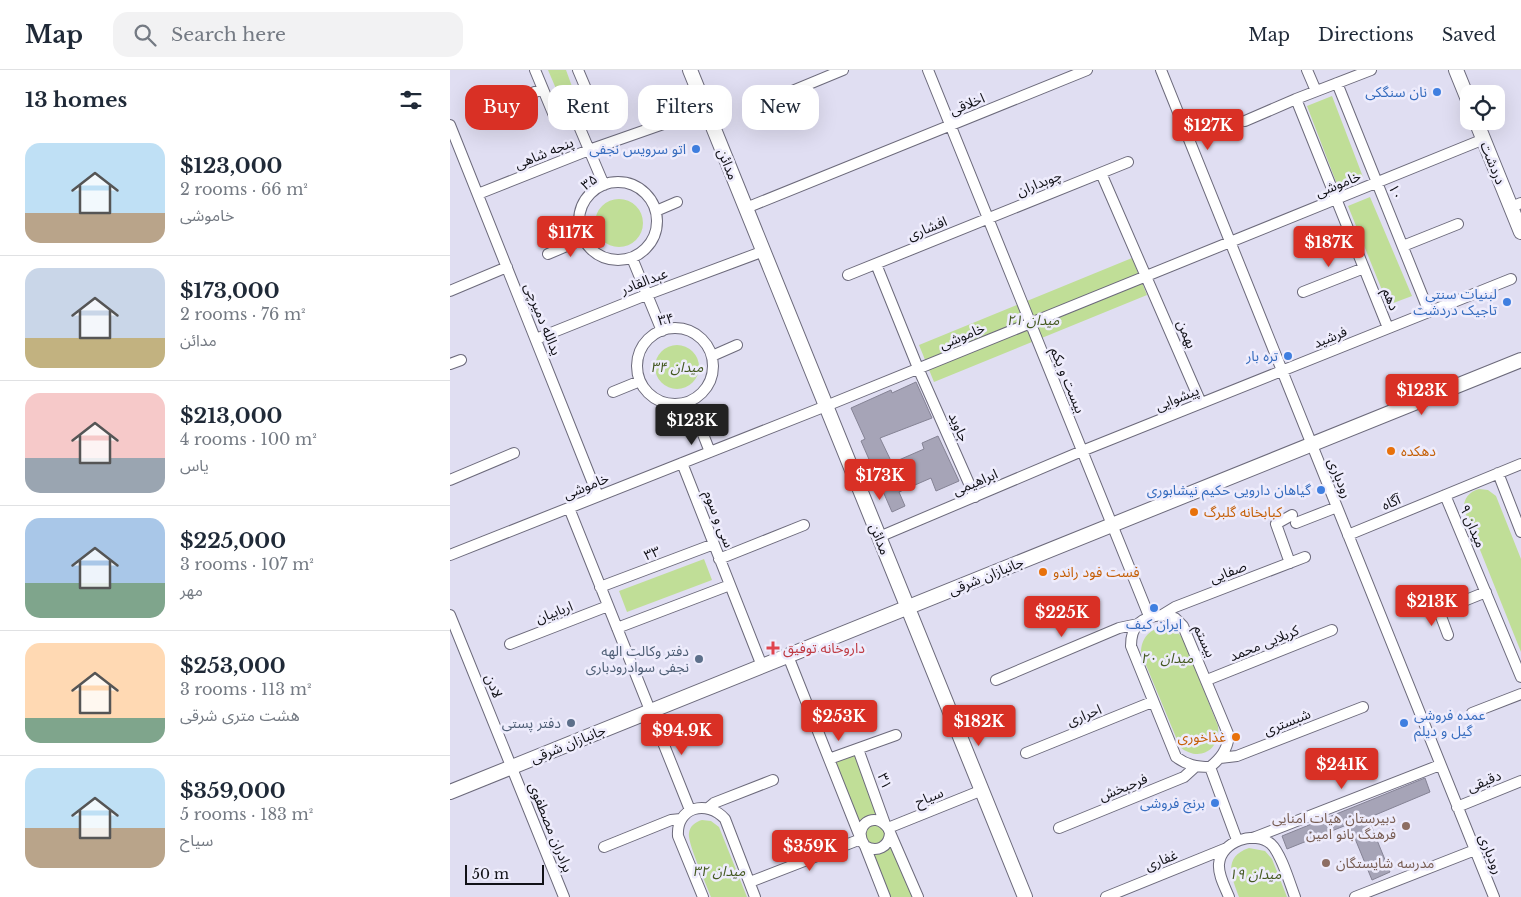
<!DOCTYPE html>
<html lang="en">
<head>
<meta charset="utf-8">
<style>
  body { margin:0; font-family:"Libre Baskerville","Noto Sans Arabic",serif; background:#f2f2f3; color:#1f2937; height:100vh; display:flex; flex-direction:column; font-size:19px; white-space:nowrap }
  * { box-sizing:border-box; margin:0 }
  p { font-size:16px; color:#747a83 }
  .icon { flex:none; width:28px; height:28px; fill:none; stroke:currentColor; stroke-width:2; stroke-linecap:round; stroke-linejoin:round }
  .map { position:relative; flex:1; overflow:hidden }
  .drawer { display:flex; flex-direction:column; background:#fff; width:450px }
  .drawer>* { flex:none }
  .guide { position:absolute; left:15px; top:15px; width:475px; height:45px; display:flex; gap:10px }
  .tools { position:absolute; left:1010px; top:15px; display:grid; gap:10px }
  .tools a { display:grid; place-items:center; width:45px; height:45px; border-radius:10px; background:#fff; box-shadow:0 5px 20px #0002; font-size:25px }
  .scale { position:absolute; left:15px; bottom:12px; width:79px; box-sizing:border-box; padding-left:5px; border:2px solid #111117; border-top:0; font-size:14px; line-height:18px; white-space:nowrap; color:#111117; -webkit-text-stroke:4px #eeecfc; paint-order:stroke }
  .price { position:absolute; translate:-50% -42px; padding:0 11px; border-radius:5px; background:#d93025; color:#fff; font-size:16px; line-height:32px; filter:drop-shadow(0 1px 2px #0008) }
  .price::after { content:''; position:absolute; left:50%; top:30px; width:15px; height:11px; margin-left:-8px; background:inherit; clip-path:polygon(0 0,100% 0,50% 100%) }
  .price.selected { background:#222; color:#fff }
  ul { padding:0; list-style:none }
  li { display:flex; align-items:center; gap:15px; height:125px; padding:0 25px }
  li+li { border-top:1px solid #e0e1e3 }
  li span { display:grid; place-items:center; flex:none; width:140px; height:100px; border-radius:15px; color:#555 }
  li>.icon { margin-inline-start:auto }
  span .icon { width:60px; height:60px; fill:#fffc; stroke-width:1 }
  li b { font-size:21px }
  h2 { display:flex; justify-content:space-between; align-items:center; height:60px; padding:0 25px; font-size:21px }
  .pill { padding:0 18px; border-radius:15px; background:#fff; box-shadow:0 5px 20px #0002; font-size:18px; line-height:45px }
  .pill.selected { background:#d93025; color:#fff }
  header { display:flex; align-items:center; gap:30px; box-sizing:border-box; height:70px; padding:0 25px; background:#fff; border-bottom:1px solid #e0e1e3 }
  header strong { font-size:24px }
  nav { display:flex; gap:28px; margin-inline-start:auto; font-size:18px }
  .search { width:350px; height:45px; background:#f2f2f3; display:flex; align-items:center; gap:12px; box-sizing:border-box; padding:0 18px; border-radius:15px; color:#747a83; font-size:19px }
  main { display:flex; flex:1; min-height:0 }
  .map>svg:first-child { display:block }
  .green { fill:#c0de97 }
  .building { fill:#a6a4b7; stroke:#858395 }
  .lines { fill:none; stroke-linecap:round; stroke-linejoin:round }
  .minor-casing { stroke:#6c6a7b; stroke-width:12 }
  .major-casing { stroke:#6c6a7b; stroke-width:16 }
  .minor { stroke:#fff; stroke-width:10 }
  .major { stroke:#fff; stroke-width:14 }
  .shop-dot { fill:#3f7fe0; stroke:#eeecfc; stroke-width:2 }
  .food-dot { fill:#e8710a; stroke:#eeecfc; stroke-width:2 }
  .health-dot { fill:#e0444e; stroke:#eeecfc; stroke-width:2 }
  .service-dot { fill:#5c6f8a; stroke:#eeecfc; stroke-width:2 }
  .education-dot { fill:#8d6e63; stroke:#eeecfc; stroke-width:2 }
  .labels { text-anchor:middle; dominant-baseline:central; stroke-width:5; stroke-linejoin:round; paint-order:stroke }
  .shop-label { font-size:14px; fill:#366cbe; stroke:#eeecfc; text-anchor:end }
  .street-label { font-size:14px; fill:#111117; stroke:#eeecfc }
  .park-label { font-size:14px; font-style:italic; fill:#445921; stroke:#eeecfc }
  .food-label { font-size:14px; fill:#c56008; stroke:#eeecfc; text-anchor:start }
  .health-label { font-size:14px; fill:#be3a42; stroke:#eeecfc; text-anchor:start }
  .service-label { font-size:14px; fill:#4e5e75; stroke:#eeecfc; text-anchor:end }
  .education-label { font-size:14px; fill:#785e54; stroke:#eeecfc; text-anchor:end }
</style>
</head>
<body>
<header>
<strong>Map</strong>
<div class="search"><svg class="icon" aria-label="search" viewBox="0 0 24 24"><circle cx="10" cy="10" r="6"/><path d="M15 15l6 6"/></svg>Search here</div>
<nav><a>Map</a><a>Directions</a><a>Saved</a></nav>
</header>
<main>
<section class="drawer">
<h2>13 homes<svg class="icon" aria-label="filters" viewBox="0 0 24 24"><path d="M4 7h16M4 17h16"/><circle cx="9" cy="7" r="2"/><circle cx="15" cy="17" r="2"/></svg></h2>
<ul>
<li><span style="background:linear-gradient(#bfe0f5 70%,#b9a48a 0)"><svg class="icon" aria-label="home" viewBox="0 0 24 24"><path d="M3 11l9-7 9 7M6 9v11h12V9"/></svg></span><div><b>$123,000</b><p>2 rooms · 66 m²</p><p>خاموشی</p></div></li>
<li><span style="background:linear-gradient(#c9d6e8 70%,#c2b280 0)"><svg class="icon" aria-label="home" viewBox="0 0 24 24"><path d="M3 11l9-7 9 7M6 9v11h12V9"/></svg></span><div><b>$173,000</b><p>2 rooms · 76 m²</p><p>مدائن</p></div></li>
<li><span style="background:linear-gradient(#f6c9c9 65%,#9aa5b1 0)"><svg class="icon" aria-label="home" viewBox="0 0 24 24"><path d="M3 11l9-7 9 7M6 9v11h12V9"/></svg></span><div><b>$213,000</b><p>4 rooms · 100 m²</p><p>یاس</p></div></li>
<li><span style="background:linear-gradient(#a9c7e8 65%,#7fa58c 0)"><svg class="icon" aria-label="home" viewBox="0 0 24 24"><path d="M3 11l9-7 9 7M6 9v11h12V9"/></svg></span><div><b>$225,000</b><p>3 rooms · 107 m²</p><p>مهر</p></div></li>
<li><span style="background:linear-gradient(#ffd9b3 75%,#7fa58c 0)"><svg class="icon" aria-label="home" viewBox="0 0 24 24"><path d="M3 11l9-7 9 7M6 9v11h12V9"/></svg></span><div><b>$253,000</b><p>3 rooms · 113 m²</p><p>هشت متری شرقی</p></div></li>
<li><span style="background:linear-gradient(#bfe0f5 60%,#b9a48a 0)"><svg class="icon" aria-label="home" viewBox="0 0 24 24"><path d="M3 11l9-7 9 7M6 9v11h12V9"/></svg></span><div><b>$359,000</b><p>5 rooms · 183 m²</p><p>سیاح</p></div></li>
</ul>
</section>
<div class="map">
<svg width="1071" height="827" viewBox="0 0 1071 827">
  <rect width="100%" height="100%" fill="#e0def2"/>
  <!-- green -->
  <path class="green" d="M98,0H116L124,22L110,28Z
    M882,26L913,107L888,117L857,36Z
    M920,127L962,226L938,235L898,136Z
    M145 153a24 24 0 1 1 48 0a24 24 0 1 1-48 0Z
    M682,188L697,225L484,312L469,275Z
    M205 297a22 22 0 1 1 44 0a22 22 0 1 1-44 0Z
    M1029,419L1038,420L1046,426L1071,489V582L1014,440C1013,430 1018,422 1029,419Z
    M254,489L262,510L177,542L169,521Z
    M715,557L725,560L733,568L768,656C771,680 749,693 730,677L691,583C691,568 700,558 715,557Z
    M406,682L465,827H437L383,691Z
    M252,750L261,751L269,757L297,827H261C257,815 237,773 239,763C240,756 245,752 252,750Z
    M799,778L815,781L822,789L837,827H789C782,808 772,787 799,778Z"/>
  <!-- building -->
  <path class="building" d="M466,312L482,348L430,368L442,393L474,379L472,373L488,366L509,411L486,421L481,408L449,422L455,436L442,442L411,371L415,369L401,338L441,320L442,323Z
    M975,708L980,722L918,748L940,802L922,810L899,754L837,779L832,766Z"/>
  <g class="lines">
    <!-- minor casing -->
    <g class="minor-casing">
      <path id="minor" d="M85,0L105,48L123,42L142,33L128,0
        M478,0L699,546
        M711,0L1044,827
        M857,0L866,21
        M887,13L979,242
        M846,29L938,258
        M318,31L393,0
        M47,36L93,19
        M123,42L154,115
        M795,51L846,29L921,0
        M0,55L148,426
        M651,103L751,333
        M129 151a39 39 0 1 1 78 0a39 39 0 1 1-78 0Z
        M28,124L139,80L256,39
        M1061,137L1071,133
        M296,138L637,0
        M206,141L227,132
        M953,176L1008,154
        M98,184L133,169
        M182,188L212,261
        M426,194L468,298L525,427
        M398,205L678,92
        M0,221L57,197
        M853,222L914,198
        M187 296a38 38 0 1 1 76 0a38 38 0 1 1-76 0Z
        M86,269L196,225L314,181
        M262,286L287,275
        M0,294L11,290
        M163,322L190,311
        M240,331L260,382
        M232,393L312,596
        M1048,403L1071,462
        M0,410L64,383
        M995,425L1071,607
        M119,438L240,740
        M846,453L887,437
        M898,465L1071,394
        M429,467L632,381L1061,209
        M0,485L376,336L1034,69
        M269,489L354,455
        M840,493L826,454L842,445
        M150,517L264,474
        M0,545L114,827
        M712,545L725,548L733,556L779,666C777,680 771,688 760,697C746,697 737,695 726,687L681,576C681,555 691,547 712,545Z
        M712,545L725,537L855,487
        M167,558L280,515
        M998,565L989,541L1036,522
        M60,574L158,536
        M338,586L410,767
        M546,610L669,558L688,554
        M757,610L882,560
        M1022,643L1071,624
        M408,679L435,754
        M576,683L702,632
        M770,688L787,686L913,637
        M379,689L446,665
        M760,697L787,770
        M1007,737L1071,711
        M258,738L264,733L323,710
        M438,758L530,721
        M609,758L734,707L745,697
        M440,763C439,777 427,783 415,776C401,757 424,739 438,758L468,827
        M803,768L990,695
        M415,776L435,827
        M154,777L221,750L231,749
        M300,812L411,769
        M253,827L228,766C226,737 257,729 275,749L305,827
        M656,827L777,778
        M779,827C775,817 768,805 769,794C771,771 805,760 821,774C831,783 840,814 845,827
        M905,827L1025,780"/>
    </g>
    <!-- major casing -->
    <g class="major-casing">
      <path id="major" d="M240,0L575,827
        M1006,0L1019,32
        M1026,51L1071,162
        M0,722L1071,290"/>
    </g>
    <!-- minor -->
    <use href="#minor" class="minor"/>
    <!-- major -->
    <use href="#major" class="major"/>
  </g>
  <!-- markers -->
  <g class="shop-dot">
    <circle cx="987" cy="22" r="5"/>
    <circle cx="246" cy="79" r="5"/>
    <circle cx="1057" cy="232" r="5"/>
    <circle cx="838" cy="286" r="5"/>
    <circle cx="871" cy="420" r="5"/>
    <circle cx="704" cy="538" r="5"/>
    <circle cx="954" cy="653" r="5"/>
    <circle cx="765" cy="733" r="5"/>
  </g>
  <g class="food-dot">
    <circle cx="941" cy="381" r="5"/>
    <circle cx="744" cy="442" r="5"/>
    <circle cx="593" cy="502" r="5"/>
    <circle cx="786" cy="667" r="5"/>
  </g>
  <path class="health-dot" d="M320.5 570.5h5v5h5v5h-5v5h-5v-5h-5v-5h5z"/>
  <g class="service-dot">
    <circle cx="249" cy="589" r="5"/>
    <circle cx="121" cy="653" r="5"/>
  </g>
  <g class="education-dot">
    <circle cx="956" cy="756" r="5"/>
    <circle cx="876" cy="793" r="5"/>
  </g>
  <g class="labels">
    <!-- shop labels -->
    <g class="shop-label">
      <text x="977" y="22">نان سنگکی</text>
      <text x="236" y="79">اتو سرویس نجفی</text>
      <text x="1047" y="224">لبنیات سنتی<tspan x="1047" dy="16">تاجیک دردشت</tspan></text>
      <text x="828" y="286">تره بار</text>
      <text x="861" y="420">گیاهان دارویی حکیم نیشابوری</text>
      <text x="704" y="554" text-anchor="middle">ایران کیف</text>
      <text x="964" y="645" text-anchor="start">عمده فروشی<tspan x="964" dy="16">گیل و دیلم</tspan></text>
      <text x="755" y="733">برنج فروشی</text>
    </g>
    <!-- street labels -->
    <g class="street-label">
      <text transform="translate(517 34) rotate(-22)">اخلاقی</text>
      <text transform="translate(94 83) rotate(-22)">پنجه شاهی</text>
      <text transform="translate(1043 93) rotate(68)">دردشت</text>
      <text transform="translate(278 94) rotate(68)">مدائن</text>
      <text transform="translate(139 112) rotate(-36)">۳۵</text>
      <text transform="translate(589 113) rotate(-22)">چوبداران</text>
      <text transform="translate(888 114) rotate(-22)">خاموشی</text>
      <text transform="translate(946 122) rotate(68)">۱۰</text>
      <text transform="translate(477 158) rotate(-22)">افشاری</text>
      <text transform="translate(194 211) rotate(-21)">عبدالقادر</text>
      <text transform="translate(941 229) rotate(68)">دهم</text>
      <text transform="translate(93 249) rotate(68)">یدالله دمیرچی</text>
      <text transform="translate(216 249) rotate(-11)">۳۴</text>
      <text transform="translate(737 264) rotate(67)">بهمن</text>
      <text transform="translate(512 266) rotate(-22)">خاموشی</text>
      <text transform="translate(880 267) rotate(-22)">فرشید</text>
      <text transform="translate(618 310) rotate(68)">بیست و یکم</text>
      <text transform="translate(727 328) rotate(-22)">پیشوایی</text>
      <text transform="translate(509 357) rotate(66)">جاوید</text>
      <text transform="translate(890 408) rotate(68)">رودباری</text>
      <text transform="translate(525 412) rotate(-23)">ابراهیمی</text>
      <text transform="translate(136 416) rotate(-22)">خاموشی</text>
      <text transform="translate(941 432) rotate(-22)">آگاه</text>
      <text transform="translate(269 449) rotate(69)">سی و سوم</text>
      <text transform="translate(1023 456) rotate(67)">میدان ۹</text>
      <text transform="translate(430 469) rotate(68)">مدائن</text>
      <text transform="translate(202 483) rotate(-21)">۳۳</text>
      <text transform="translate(778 502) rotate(-21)">صفایی</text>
      <text transform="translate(536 506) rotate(-22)">جانبازان شرقی</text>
      <text transform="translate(104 542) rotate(-21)">اربابیان</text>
      <text transform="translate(755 571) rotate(66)">بیستم</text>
      <text transform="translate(814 573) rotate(-22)">کربلایی محمد</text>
      <text transform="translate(44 616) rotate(68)">لادن</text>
      <text transform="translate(634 645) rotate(-22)">احراری</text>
      <text transform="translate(837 652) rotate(-22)">شبستری</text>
      <text transform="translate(118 674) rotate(-22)">جانبازان شرقی</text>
      <text transform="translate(435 711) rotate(69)">۳۱</text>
      <text transform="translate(1034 711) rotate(-22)">دقیقی</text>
      <text transform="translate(673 717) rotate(-22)">فرحبخش</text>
      <text transform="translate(479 727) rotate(-22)">سیاح</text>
      <text transform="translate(101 757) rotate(68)">برادران مصطفوی</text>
      <text transform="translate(1041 784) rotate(68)">رودباری</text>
      <text transform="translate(711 790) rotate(-22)">غفاری</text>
    </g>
    <!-- park labels -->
    <g class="park-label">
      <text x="583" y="250">میدان ۲۱</text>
      <text x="227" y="297">میدان ۳۴</text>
      <text x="717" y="588">میدان ۲۰</text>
      <text x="269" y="801">میدان ۳۲</text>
      <text x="805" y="804">میدان ۱۹</text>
    </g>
    <!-- food labels -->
    <g class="food-label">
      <text x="951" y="381">دهکده</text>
      <text x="754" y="442">کبابخانه گلبرگ</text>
      <text x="603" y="502">فست فود راندو</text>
      <text x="776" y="667" text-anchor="end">غذاخوری</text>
    </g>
    <!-- health labels -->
    <g class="health-label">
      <text x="333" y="578">داروخانه توفیق</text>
    </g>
    <!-- service labels -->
    <g class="service-label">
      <text x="239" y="581">دفتر وکالت الهه<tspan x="239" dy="16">نجفی سوادرودباری</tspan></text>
      <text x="111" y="653">دفتر پستی</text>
    </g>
    <!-- education labels -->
    <g class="education-label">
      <text x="946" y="748">دبیرستان هیات امنایی<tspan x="946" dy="16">فرهنگ بانو امین</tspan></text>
      <text x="886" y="793" text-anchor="start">مدرسه شایستگان</text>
    </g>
  </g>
</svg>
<div class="tools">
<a><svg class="icon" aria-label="locate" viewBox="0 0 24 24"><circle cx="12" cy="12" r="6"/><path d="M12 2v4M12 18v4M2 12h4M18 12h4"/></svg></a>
</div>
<div class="scale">50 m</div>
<b class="price" style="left:758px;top:81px">$127K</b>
<b class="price" style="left:121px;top:188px">$117K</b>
<b class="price" style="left:879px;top:198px">$187K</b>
<b class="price" style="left:972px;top:346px">$123K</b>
<b class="price selected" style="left:242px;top:376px">$123K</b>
<b class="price" style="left:430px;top:431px">$173K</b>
<b class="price" style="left:982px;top:557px">$213K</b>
<b class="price" style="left:612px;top:568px">$225K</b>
<b class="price" style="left:389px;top:672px">$253K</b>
<b class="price" style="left:529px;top:677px">$182K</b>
<b class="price" style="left:232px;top:686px">$94.9K</b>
<b class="price" style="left:892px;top:720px">$241K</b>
<b class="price" style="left:360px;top:802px">$359K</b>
<div class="guide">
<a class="pill selected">Buy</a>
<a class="pill">Rent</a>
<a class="pill">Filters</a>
<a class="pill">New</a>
</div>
</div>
</main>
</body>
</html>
